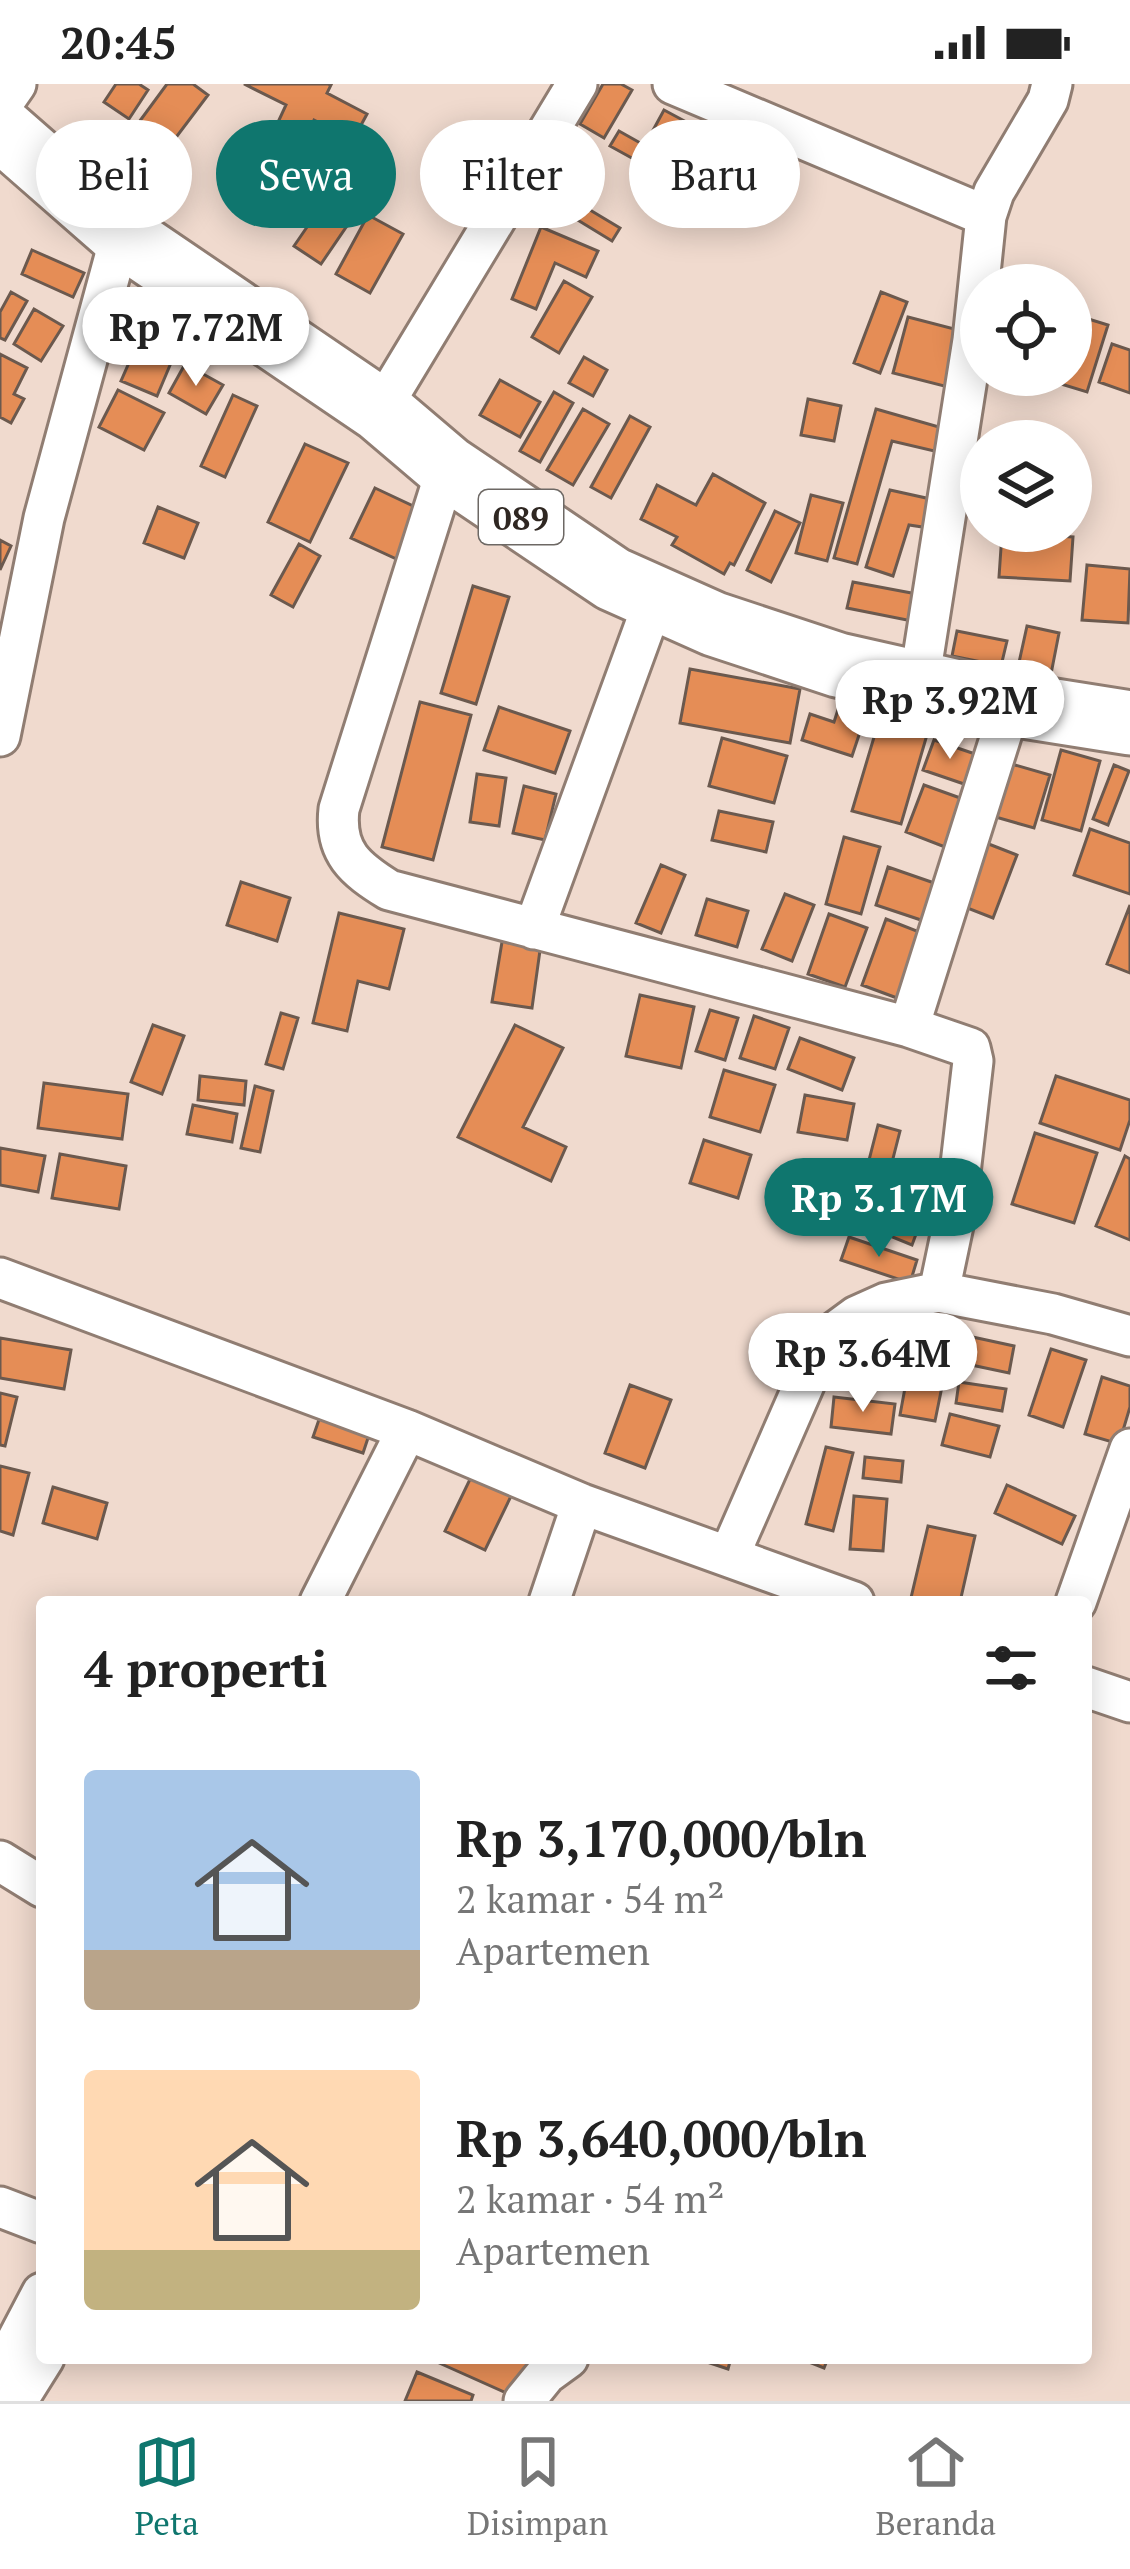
<!DOCTYPE html>
<html lang="id">
<head>
<meta charset="utf-8">
<style>
  body { margin:0; font-family:"PT Serif",serif; background:#f6f6f6; color:#222; height:100vh; display:flex; flex-direction:column; font-size:45px; white-space:nowrap }
  * { box-sizing:border-box; margin:0 }
  p { font-size:39px; color:#767676 }
  .icon { flex:none; width:66px; height:66px; fill:none; stroke:currentColor; stroke-width:2; stroke-linecap:round; stroke-linejoin:round }
  .map { position:relative; flex:1; overflow:hidden }
  .sheet { position:absolute; left:36px; top:1512px; width:1056px; height:768px; display:flex; flex-direction:column; background:#fff; border-radius:12px; box-shadow:0 6px 30px #0003 }
  .sheet>* { flex:none }
  .banner { position:absolute; left:36px; top:36px; width:1059px; height:108px; display:flex; gap:24px }
  .tools { position:absolute; left:960px; top:180px; display:grid; gap:24px }
  .tools a { display:grid; place-items:center; width:132px; height:132px; border-radius:50%; background:#fff; box-shadow:0 6px 30px #0003; font-size:60px }
  .price { position:absolute; translate:-50% -102px; padding:0 27px; border-radius:42px; background:#fff; color:#222; font-size:39px; line-height:78px; filter:drop-shadow(0 3px 6px #0008) }
  .price::after { content:''; position:absolute; left:50%; top:72px; width:36px; height:27px; margin-left:-18px; background:inherit; clip-path:polygon(0 0,100% 0,50% 100%) }
  .price.selected { background:#0f766e; color:#fff }
  ul { padding:0; list-style:none }
  li { display:flex; align-items:center; gap:36px; height:300px; padding:0 48px }
  li span { display:grid; place-items:center; flex:none; width:336px; height:240px; border-radius:12px; color:#555 }
  li>.icon { margin-inline-start:auto }
  span .icon { width:144px; height:144px; fill:#fffc; stroke-width:1 }
  li b { font-size:51px }
  h2 { display:flex; justify-content:space-between; align-items:center; height:144px; padding:0 48px; font-size:51px }
  .chip { padding:0 42px; border-radius:54px; background:#fff; box-shadow:0 6px 30px #0003; font-size:42px; line-height:108px }
  .chip.selected { background:#0f766e; color:#fff }
  .status { display:flex; justify-content:space-between; align-items:center; height:84px; padding:0 60px; background:#fff; direction:ltr }
  .status svg { height:33px; fill:currentColor }
  .tabs { display:flex; justify-content:space-around; align-items:center; height:168px; border-top:3px solid #e0e0e0; background:#fff; font-size:33px; color:#767676 }
  .tabs a { display:grid; justify-items:center; gap:6px }
  .tabs .selected { color:#0f766e }
  .map>svg:first-child { display:block }
  .building { fill:#e58d56; stroke:#6b594e; stroke-width:3 }
  .lines { fill:none; stroke-linecap:round; stroke-linejoin:round }
  .minor-casing { stroke:#907d72; stroke-width:45 }
  .primary-casing { stroke:#907d72; stroke-width:69 }
  .minor { stroke:#fff; stroke-width:39 }
  .primary { stroke:#fff; stroke-width:63 }
  .labels { text-anchor:middle; dominant-baseline:central; stroke-width:12; stroke-linejoin:round; paint-order:stroke }
  .shield { fill:#fff; stroke:#6d6864; stroke-width:3 }
  .shield-label { font-size:33px; font-weight:bold; fill:#2f2722 }
</style>
</head>
<body>
<div class="status"><b>20:45</b><svg viewBox="0 0 49 12"><path d="M0 12V9h3v3zM5 12V6h3v6zM10 12V3h3v9zM15 12V0h3v12zM26 1h20v11H26zM47 4h2v5h-2z"/></svg></div>
<div class="map">
<svg width="1130" height="2317" viewBox="0 0 1130 2317">
  <rect width="100%" height="100%" fill="#f0dace"/>
  <!-- building -->
  <path class="building" d="M116,0H139L148,6L129,35L104,18Z
    M167,0H193L208,11L159,76L128,53Z
    M244,0H328L331,1L327,9L367,30L353,56L314,36L303,62L273,49L286,21Z
    M603,0H621L632,6L604,54L580,40Z
    M664,26L692,41L679,65L651,50Z
    M619,47L667,74L659,89L610,62Z
    M329,111L355,130L321,180L294,162Z
    M565,111L620,144L612,157L558,124Z
    M368,131L403,150L370,209L336,190Z
    M541,143L598,167L586,193L555,179L536,225L512,215Z
    M32,166L84,189L73,213L22,190Z
    M564,197L592,213L559,269L532,253Z
    M11,208L27,217L5,256L0,254V228Z
    M881,208L907,218L880,289L854,279Z
    M34,225L63,242L41,277L14,260Z
    M908,233L966,248L952,304L893,289Z
    M1082,233L1108,241L1087,308L1061,300L1064,291H1071V267Z
    M146,240L181,255L157,312L121,297Z
    M1112,260L1130,266V309L1099,298Z
    M0,270L27,284L14,310L24,315L11,339L0,333Z
    M584,273L607,286L593,312L569,299Z
    M185,280L223,301L206,330L169,309Z
    M500,296L540,318L520,353L480,331Z
    M118,306L164,329L144,366L99,343Z
    M554,308L573,319L540,378L520,367Z
    M233,311L257,322L225,393L201,382Z
    M808,315L841,322L834,357L801,351Z
    M583,325L609,340L573,401L547,386Z
    M876,325L953,347L947,370L892,357L857,480L834,474Z
    M630,332L650,343L611,414L591,403Z
    M305,360L348,379L310,458L268,438Z
    M713,390L765,419L734,481L730,479L724,490L672,461L677,453L641,435L657,401L696,421Z
    M375,404L426,428L403,478L351,454Z
    M890,406L935,416L929,444L909,441L893,492L866,483Z
    M811,411L843,419L827,477L796,469Z
    M158,423L198,439L184,474L144,459Z
    M775,427L800,439L771,498L747,486Z
    M1002,449L1073,453L1070,497L999,493Z
    M0,456L11,462L0,486Z
    M299,460L320,472L293,523L271,511Z
    M1087,481L1130,485L1128,539L1082,536Z
    M853,498L922,511L917,538L847,524Z
    M473,502L509,513L476,620L441,609Z
    M1027,542L1059,549L1051,590L1018,583Z
    M957,547L1007,557L1001,582L952,572Z
    M690,585L800,605L790,659L680,639Z
    M844,607L871,615L852,672L802,656L810,630L834,638Z
    M420,618L471,631L433,776L382,763Z
    M499,623L570,647L555,689L484,666Z
    M883,623L931,637L901,740L852,727Z
    M722,654L787,672L774,719L709,702Z
    M934,656L978,671L967,701L923,686Z
    M1061,666L1100,677L1081,747L1042,736Z
    M1001,677L1050,691L1034,744L985,730Z
    M1114,681L1129,687L1108,741L1093,735Z
    M477,690L506,694L499,742L470,738Z
    M924,701L963,715L945,763L906,748Z
    M524,702L556,710L545,756L513,749Z
    M719,727L773,738L766,768L712,756Z
    M1090,745L1130,759V810L1074,791Z
    M844,753L880,763L861,830L826,820Z
    M981,757L1017,771L993,834L957,820Z
    M661,781L685,791L661,849L636,839Z
    M888,783L940,801L927,838L876,821Z
    M241,798L290,814L277,857L227,841Z
    M785,810L814,821L792,877L762,865Z
    M707,815L748,827L737,863L696,851Z
    M1130,821V889L1107,880Z
    M339,829L404,845L389,905L358,897L347,947L313,939Z
    M829,830L867,844L845,903L808,890Z
    M886,835L922,849L897,914L862,901Z
    M504,846L542,852L532,924L492,918Z
    M640,911L694,923L681,984L626,972Z
    M710,926L738,934L725,976L696,967Z
    M281,929L298,934L283,985L266,980Z
    M754,932L789,944L775,985L740,974Z
    M153,941L184,952L162,1010L131,998Z
    M515,941L563,964L523,1043L566,1063L551,1097L458,1053Z
    M800,954L854,974L842,1006L788,985Z
    M724,986L775,1001L760,1048L710,1033Z
    M200,992L246,997L244,1021L198,1016Z
    M1056,992L1130,1016V1036L1120,1066L1040,1039Z
    M44,999L128,1010L122,1055L38,1044Z
    M255,1002L273,1007L260,1068L241,1064Z
    M805,1011L854,1020L847,1056L798,1048Z
    M193,1021L237,1030L232,1058L187,1050Z
    M878,1041L900,1047L889,1090L867,1084Z
    M1035,1049L1097,1069L1074,1139L1012,1120Z
    M704,1056L751,1071L738,1114L690,1099Z
    M0,1064L45,1072L38,1108L0,1101Z
    M60,1070L126,1082L119,1125L52,1114Z
    M1125,1072L1130,1075V1156L1096,1142Z
    M897,1104L929,1115L912,1161L880,1148Z
    M849,1153L917,1176L910,1199L841,1176Z
    M968,1252L1014,1262L1009,1289L962,1279Z
    M0,1254L71,1266L64,1305L0,1294Z
    M1051,1265L1086,1276L1063,1343L1029,1331Z
    M912,1266L948,1273L935,1337L900,1331Z
    M1102,1293L1130,1302V1323L1119,1360L1085,1350Z
    M959,1298L1006,1305L1002,1327L956,1319Z
    M630,1301L671,1316L645,1384L605,1369Z
    M0,1309L17,1313L5,1362L0,1361Z
    M834,1313L895,1320L891,1350L831,1343Z
    M324,1321L374,1336L363,1369L313,1353Z
    M950,1330L999,1342L990,1373L942,1361Z
    M826,1363L853,1369L833,1447L806,1440Z
    M865,1373L903,1377L901,1398L863,1394Z
    M0,1382L29,1389L13,1451L0,1447Z
    M474,1387L514,1406L485,1466L445,1447Z
    M1007,1401L1075,1432L1062,1460L995,1429Z
    M53,1403L107,1419L97,1455L43,1439Z
    M854,1412L887,1415L883,1467L850,1465Z
    M928,1442L975,1452L960,1518H910Z
    M428,2274H523L536,2280L520,2315Z
    M695,2274H731L728,2285Z
    M799,2274H828L824,2284Z
    M417,2288L473,2311L471,2317H405Z"/>
  <g class="lines">
    <!-- minor casing -->
    <g class="minor-casing">
      <path id="minor" d="M673,0L986,132
        M0,23L16,0
        M380,326L577,0
        M447,383L339,725C334,768 355,785 389,806L909,943L970,964L973,977L955,1132L939,1208
        M919,599L973,256L986,132L994,108L1048,16L1052,0
        M0,652L44,434L121,150
        M534,845L655,514
        M909,943L1011,620
        M0,1194L407,1346L582,1420L854,1518
        M729,1472L823,1257L857,1232L886,1219L939,1208L1053,1230L1130,1252
        M320,1518L407,1346
        M549,1518L582,1420
        M1076,1518L1130,1365
        M1086,1603L1130,1618
        M0,1777L42,1803
        M0,2123L42,2139
        M0,2289L42,2209
        M17,2317L44,2274
        M524,2317L546,2290L568,2274"/>
    </g>
    <!-- primary casing -->
    <g class="primary-casing">
      <path id="primary" d="M0,44L121,150L380,326L447,383L613,495L714,540L838,581L1011,620L1130,639"/>
    </g>
    <!-- minor -->
    <use href="#minor" class="minor"/>
    <!-- primary -->
    <use href="#primary" class="primary"/>
  </g>
  <g class="labels">
    <!-- shield labels -->
    <rect class="shield" x="479" y="406" width="84" height="54" rx="9"/>
    <g class="shield-label">
      <text x="521" y="433">089</text>
    </g>
  </g>
</svg>
<div class="tools">
<a><svg class="icon" aria-label="locate" viewBox="0 0 24 24"><circle cx="12" cy="12" r="6"/><path d="M12 2v4M12 18v4M2 12h4M18 12h4"/></svg></a>
<a><svg class="icon" aria-label="layers" viewBox="0 0 24 24"><path d="M12 4l9 5-9 5-9-5zM3 14l9 5 9-5"/></svg></a>
</div>
<b class="price" style="left:196px;top:305px">Rp 7.72M</b>
<b class="price" style="left:950px;top:678px">Rp 3.92M</b>
<b class="price selected" style="left:879px;top:1176px">Rp 3.17M</b>
<b class="price" style="left:863px;top:1331px">Rp 3.64M</b>
<div class="banner">
<a class="chip">Beli</a>
<a class="chip selected">Sewa</a>
<a class="chip">Filter</a>
<a class="chip">Baru</a>
</div>
<section class="sheet">
<h2>4 properti<svg class="icon" aria-label="filters" viewBox="0 0 24 24"><path d="M4 7h16M4 17h16"/><circle cx="9" cy="7" r="2"/><circle cx="15" cy="17" r="2"/></svg></h2>
<ul>
<li><span style="background:linear-gradient(#a9c7e8 75%,#b9a48a 0)"><svg class="icon" aria-label="home" viewBox="0 0 24 24"><path d="M3 11l9-7 9 7M6 9v11h12V9"/></svg></span><div><b>Rp 3,170,000/bln</b><p>2 kamar · 54 m²</p><p>Apartemen</p></div></li>
<li><span style="background:linear-gradient(#ffd9b3 75%,#c2b280 0)"><svg class="icon" aria-label="home" viewBox="0 0 24 24"><path d="M3 11l9-7 9 7M6 9v11h12V9"/></svg></span><div><b>Rp 3,640,000/bln</b><p>2 kamar · 54 m²</p><p>Apartemen</p></div></li>
</ul>
</section>
</div>
<nav class="tabs">
<a class="selected"><svg class="icon" aria-label="map" viewBox="0 0 24 24"><path d="M3 6l6-2 6 2 6-2v14l-6 2-6-2-6 2zM9 4v14M15 6v14"/></svg>Peta</a>
<a><svg class="icon" aria-label="saved" viewBox="0 0 24 24"><path d="M7 4h10v16l-5-4-5 4z"/></svg>Disimpan</a>
<a><svg class="icon" aria-label="home" viewBox="0 0 24 24"><path d="M3 11l9-7 9 7M6 9v11h12V9"/></svg>Beranda</a>
</nav>
</body>
</html>
